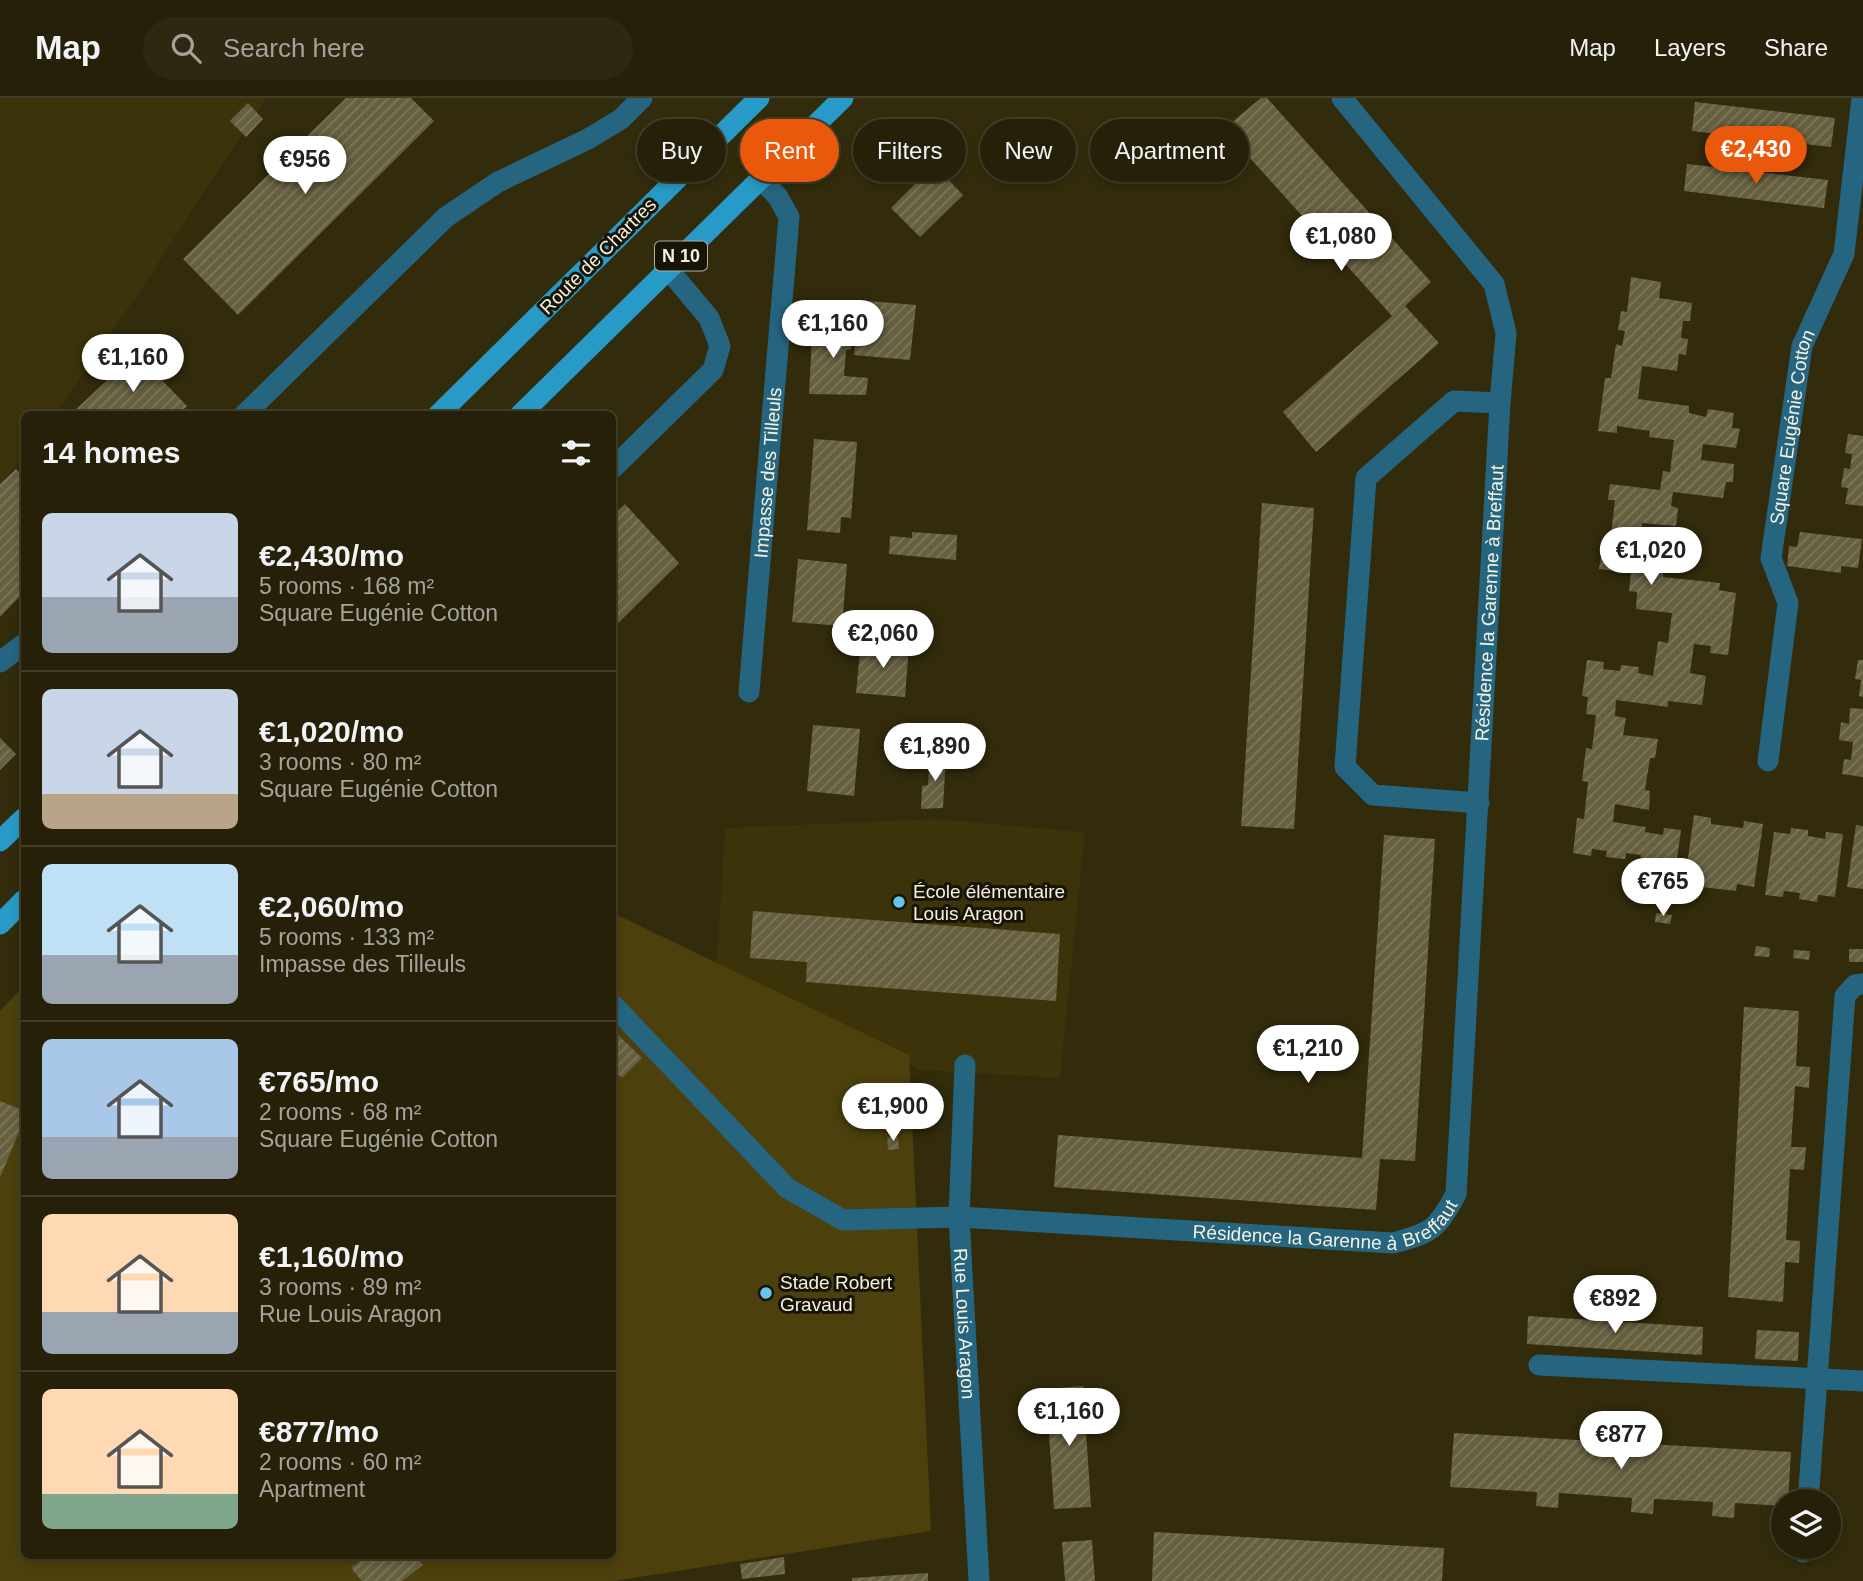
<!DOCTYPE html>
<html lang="en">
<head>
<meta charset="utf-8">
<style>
  body { margin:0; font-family:Helvetica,sans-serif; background:#2e2812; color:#f1f3f6; height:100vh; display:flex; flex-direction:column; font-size:26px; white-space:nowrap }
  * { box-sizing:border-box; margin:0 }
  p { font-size:23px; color:#a4a39c }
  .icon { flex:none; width:38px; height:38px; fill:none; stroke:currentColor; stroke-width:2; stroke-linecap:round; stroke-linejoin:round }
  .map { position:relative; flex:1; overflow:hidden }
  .panel { position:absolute; left:21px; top:313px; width:595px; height:1148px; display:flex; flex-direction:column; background:#262009; border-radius:10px; box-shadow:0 4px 10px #0003,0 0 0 2px #423e2a }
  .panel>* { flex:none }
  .guide { position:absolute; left:637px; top:21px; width:665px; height:63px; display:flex; gap:14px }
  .tools { position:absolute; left:1771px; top:1391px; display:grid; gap:14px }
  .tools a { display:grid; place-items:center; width:70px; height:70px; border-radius:50%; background:#262009; box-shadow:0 4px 10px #0003,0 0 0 2px #423e2a; font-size:35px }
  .price { position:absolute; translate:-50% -60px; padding:0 16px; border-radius:24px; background:#fff; color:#222; font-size:23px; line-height:46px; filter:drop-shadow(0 2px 4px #0008) }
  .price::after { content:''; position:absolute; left:50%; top:42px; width:21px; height:16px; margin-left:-10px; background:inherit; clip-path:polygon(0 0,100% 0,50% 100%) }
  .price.current { background:#ea580c; color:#fff }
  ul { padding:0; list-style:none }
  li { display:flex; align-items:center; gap:21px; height:175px; padding:0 21px }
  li+li { border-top:2px solid #423e2a }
  li span { display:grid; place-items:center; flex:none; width:196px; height:140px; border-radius:10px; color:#555 }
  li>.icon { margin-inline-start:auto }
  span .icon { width:84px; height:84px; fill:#fffc; stroke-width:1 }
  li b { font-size:30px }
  h2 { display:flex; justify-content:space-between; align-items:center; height:84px; padding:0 21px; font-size:30px }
  .pill { padding:0 24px; border-radius:32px; background:#262009; box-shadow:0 4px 10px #0003,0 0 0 2px #423e2a; font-size:24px; line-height:63px }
  .pill.current { background:#ea580c; color:#fff }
  header { display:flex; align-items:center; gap:42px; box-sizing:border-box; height:98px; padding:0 35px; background:#262009; border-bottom:2px solid #423e2a }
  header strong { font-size:33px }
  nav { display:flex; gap:38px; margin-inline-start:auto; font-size:24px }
  .search { width:490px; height:63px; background:#2e2812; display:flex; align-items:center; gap:18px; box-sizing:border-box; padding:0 24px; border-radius:38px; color:#a4a39c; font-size:26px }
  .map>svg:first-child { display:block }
  .built { fill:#3c330a }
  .green { fill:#4c410c }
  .building { fill:url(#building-hatch) }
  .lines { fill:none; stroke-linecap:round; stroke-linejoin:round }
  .minor { stroke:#256580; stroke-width:21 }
  .major { stroke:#279ac7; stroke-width:21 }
  .poi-dot { fill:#66c4ef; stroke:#171407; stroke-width:2.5 }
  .labels { text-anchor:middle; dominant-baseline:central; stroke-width:6; stroke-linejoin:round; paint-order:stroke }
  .shield { fill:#171407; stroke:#b2af9e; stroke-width:2 }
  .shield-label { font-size:18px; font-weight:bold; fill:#f5f1df }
  .street-label { font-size:19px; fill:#f5f1df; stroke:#171407 }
  .poi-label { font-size:19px; fill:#f5f1df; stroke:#171407; text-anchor:start }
</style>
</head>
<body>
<header>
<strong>Map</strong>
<div class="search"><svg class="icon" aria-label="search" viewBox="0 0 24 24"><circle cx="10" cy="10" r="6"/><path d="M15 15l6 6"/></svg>Search here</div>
<nav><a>Map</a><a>Layers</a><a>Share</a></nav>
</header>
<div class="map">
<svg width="1863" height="1483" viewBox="0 0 1863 1483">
  <defs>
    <pattern id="building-hatch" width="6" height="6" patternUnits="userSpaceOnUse" patternTransform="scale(1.75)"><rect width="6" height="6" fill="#676040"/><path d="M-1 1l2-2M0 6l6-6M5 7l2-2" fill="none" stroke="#7d775b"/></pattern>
  </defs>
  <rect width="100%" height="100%" fill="#322b0c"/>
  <!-- built -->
  <path class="built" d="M0,0H266L138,196L54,317H24V358L0,386Z
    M936,721L1085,734L1060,980L920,972L716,875L725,730Z"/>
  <!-- green -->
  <path class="green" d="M613,815L909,957L931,1433L614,1483H0V913L24,888V1458H612Z"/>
  <!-- building -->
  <path class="building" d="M346,0H411L434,23L238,217L183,161Z
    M1261,0H1267L1431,184L1405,208L1439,245L1316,354L1283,314L1392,218L1224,31Z
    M1695,4L1835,20L1831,49L1692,33Z
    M248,5L263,21L246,39L230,23Z
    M1687,66L1828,82L1824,110L1684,93Z
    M934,67L963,97L920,139L891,110Z
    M1631,179L1661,184L1659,200L1692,205L1690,223H1683L1681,240L1688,241L1686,257L1679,256L1677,273L1642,268L1638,301L1689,308V315L1706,319L1708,311L1734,315L1732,330L1740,331L1736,350L1703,346L1701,362L1734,366L1733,384H1726L1723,400L1673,394L1671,408L1678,410L1676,428L1642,425L1640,440L1673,445L1672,462L1665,461L1663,479L1720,485L1719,492L1736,495L1728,557L1710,555L1711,548L1694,546L1690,575L1706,578L1702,607L1668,603V609L1616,602L1615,618L1626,620L1623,637L1658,641L1655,660H1650L1645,692L1650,693L1649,712L1615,706L1613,724L1646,729L1645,734L1663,737L1664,730L1681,732L1672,796L1656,794L1655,801L1635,798L1641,757L1626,755L1625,761L1606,759L1607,753L1592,751L1591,758L1573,755L1577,720L1584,721L1588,684L1582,683L1586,650L1592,651L1596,617L1586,616L1588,599L1582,598L1587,562L1604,564L1603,571L1620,573L1621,567L1639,569L1638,575L1653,578L1658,543L1668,545L1672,515L1636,511L1637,494L1629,493L1631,475L1599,471L1602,453L1609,454L1615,402H1608L1610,386L1660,392L1663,373L1670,374L1674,342L1649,339L1650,333L1617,328V335L1598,333L1605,280H1611L1616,246L1622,248L1625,233L1618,232L1621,213L1627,214Z
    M869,203L916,207L910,262L854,257L856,237L865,239Z
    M813,221L853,224L851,251L846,252L844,278L868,280L866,297L809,296Z
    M136,255L187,308L178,317H70Z
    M1848,336L1863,338V408L1845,406L1848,390L1841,389L1844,370L1850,371L1852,356L1845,355Z
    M814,341L857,344L851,420L841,419L840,435L807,432Z
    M16,371L24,380V494L0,519V386Z
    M1262,405L1314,410L1294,731L1241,728Z
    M625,406L679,465L612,531V418Z
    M912,434L957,437L956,462L889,456L890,438L912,440Z
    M1800,434L1862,441L1858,470L1841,468V475L1787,468L1789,448L1797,449Z
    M798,461L847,466L842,528L792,524Z
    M861,544L909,548L905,599L856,595Z
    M1858,562H1863V599L1859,598L1861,582L1855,581Z
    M1850,610L1863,611V679L1842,676L1844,661L1851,662L1853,644L1839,642L1841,624L1849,626Z
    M813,627L860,631L854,698L807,693Z
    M0,640L16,656L0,672Z
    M930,655L946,656L943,710L921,711L922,688L928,687Z
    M1694,717L1711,720V726L1743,730L1744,723L1763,726L1754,789L1737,786L1736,793L1702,789L1703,782L1685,781Z
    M1856,727L1863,728V791L1847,789Z
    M1791,730L1808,732V738L1825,741L1826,734L1843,736L1835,799L1818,797L1817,804L1799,801L1800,795L1784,793L1783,799L1765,797L1774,734L1790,736Z
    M1384,737L1435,741L1415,1063L1380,1061L1376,1112L1054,1089L1058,1037L1362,1060Z
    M753,813L1060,836L1056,903L806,884L807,864L750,860Z
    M1656,815L1672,817L1670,826L1655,824Z
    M1756,848L1770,850L1769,859L1754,858Z
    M1849,851H1863V864H1849Z
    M1794,852L1810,853L1809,862L1793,860Z
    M1744,909L1799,913L1796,968L1810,969L1809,990L1795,988L1791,1049H1806L1804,1072L1790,1071L1786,1142L1800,1143L1799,1165L1785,1164L1783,1204L1728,1199Z
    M612,931L642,960L622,980L612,970Z
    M0,1003L24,1013V1021L0,1080Z
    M887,1039H898L899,1051L888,1052Z
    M1528,1218L1703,1229L1702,1257L1527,1246Z
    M1757,1232L1799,1234L1798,1263L1755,1261Z
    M1083,1288L1091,1409L1054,1411L1046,1291Z
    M1454,1335L1791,1354L1788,1404H1783V1408L1735,1405L1734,1420L1712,1418L1713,1404L1654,1401L1653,1416L1631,1414L1632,1400L1559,1395L1558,1410L1536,1408L1537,1394L1450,1389Z
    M1154,1434L1444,1450L1442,1483H1152Z
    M1092,1442L1095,1483H1065L1062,1444Z
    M366,1458H416L423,1467L402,1483H362L351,1470Z
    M784,1459L785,1476L742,1481L740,1466Z
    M928,1475V1483H852V1480Z"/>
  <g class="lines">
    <!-- minor -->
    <g class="minor">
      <path d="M244,317L446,119L498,84L588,41L621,21L642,0"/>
      <path d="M612,371L713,272L720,248L709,220L668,171"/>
      <path d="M0,564L24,546"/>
      <path id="s1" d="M749,594L789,119L778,99L761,81"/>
      <path id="s2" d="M1768,663L1788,505L1771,460L1802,248L1844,156L1862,0"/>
      <path d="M1479,705L1373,697L1345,669L1366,380L1454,303L1500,305"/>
      <path id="s3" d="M612,906L787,1090L843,1122L959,1119L1393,1145C1432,1135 1437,1131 1456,1096L1500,305L1506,235L1494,186L1342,0"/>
      <path id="s4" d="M965,967L959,1119L979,1483"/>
      <path d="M1539,1267L1863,1283"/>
      <path d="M1808,1404L1845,898L1855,887L1863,886"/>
      <path d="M1803,1454L1804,1449"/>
    </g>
    <!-- major -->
    <path class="major" d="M438,317L759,0
      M520,317L843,0
      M0,743L24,720
      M0,826L24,802"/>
  </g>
  <!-- markers -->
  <g class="poi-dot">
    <circle cx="899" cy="804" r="7"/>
    <circle cx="766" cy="1195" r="7"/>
  </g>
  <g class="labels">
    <!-- shield labels -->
    <rect class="shield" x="655" y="143.5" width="52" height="29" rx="5"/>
    <g class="shield-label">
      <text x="681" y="158">N 10</text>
    </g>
    <!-- street labels -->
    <g class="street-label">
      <text transform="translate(598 158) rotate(-45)">Route de Chartres</text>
      <text stroke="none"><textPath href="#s2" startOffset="340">Square Eugénie Cotton</textPath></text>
      <text stroke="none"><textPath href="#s1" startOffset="220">Impasse des Tilleuls</textPath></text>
      <text stroke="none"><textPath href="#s3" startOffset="1545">Résidence la Garenne à Breffaut</textPath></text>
      <text stroke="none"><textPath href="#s3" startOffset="807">Résidence la Garenne à Breffaut</textPath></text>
      <text stroke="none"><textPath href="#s4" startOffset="259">Rue Louis Aragon</textPath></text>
    </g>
    <!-- poi labels -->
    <g class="poi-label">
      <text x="913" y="793">École élémentaire<tspan x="913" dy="22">Louis Aragon</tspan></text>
      <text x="780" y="1184">Stade Robert<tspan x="780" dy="22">Gravaud</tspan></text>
    </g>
  </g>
</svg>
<div class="tools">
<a><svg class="icon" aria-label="layers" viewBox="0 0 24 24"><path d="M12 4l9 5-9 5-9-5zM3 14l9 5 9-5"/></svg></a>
</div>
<b class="price current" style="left:1756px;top:88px">€2,430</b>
<b class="price" style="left:305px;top:98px">€956</b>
<b class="price" style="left:1341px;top:175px">€1,080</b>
<b class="price" style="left:833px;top:262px">€1,160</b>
<b class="price" style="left:133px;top:296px">€1,160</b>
<b class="price" style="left:1651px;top:489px">€1,020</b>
<b class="price" style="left:883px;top:572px">€2,060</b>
<b class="price" style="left:935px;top:685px">€1,890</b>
<b class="price" style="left:1663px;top:820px">€765</b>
<b class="price" style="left:1308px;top:987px">€1,210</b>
<b class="price" style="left:893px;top:1045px">€1,900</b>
<b class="price" style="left:1615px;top:1237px">€892</b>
<b class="price" style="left:1069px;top:1350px">€1,160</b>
<b class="price" style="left:1621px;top:1373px">€877</b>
<div class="guide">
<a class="pill">Buy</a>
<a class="pill current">Rent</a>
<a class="pill">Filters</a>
<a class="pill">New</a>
<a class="pill">Apartment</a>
</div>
<section class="panel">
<h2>14 homes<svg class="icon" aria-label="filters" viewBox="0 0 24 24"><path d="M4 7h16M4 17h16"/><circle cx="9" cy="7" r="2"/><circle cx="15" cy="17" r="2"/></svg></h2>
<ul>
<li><span style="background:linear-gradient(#c9d6e8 60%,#9aa5b1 0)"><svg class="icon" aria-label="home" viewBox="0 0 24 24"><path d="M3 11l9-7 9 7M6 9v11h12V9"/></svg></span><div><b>€2,430/mo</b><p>5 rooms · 168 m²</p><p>Square Eugénie Cotton</p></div></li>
<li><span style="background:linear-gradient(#c9d6e8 75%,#b9a48a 0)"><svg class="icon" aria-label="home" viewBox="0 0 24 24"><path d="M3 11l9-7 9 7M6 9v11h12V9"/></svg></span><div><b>€1,020/mo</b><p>3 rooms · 80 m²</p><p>Square Eugénie Cotton</p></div></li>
<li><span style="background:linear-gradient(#bfe0f5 65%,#9aa5b1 0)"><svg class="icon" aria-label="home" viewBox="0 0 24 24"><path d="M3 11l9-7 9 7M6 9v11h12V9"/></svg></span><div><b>€2,060/mo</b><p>5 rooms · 133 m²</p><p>Impasse des Tilleuls</p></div></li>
<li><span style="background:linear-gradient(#a9c7e8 70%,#9aa5b1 0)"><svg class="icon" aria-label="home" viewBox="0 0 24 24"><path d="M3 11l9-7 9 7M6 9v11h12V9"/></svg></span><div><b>€765/mo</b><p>2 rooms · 68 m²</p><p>Square Eugénie Cotton</p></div></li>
<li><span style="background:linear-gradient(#ffd9b3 70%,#9aa5b1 0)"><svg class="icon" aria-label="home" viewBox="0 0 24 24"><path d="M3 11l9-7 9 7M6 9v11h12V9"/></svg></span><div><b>€1,160/mo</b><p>3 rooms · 89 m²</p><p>Rue Louis Aragon</p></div></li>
<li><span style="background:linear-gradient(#ffd9b3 75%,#7fa58c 0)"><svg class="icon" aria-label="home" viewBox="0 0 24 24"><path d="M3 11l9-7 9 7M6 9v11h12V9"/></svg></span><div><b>€877/mo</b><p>2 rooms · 60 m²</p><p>Apartment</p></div></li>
</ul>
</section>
</div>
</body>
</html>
